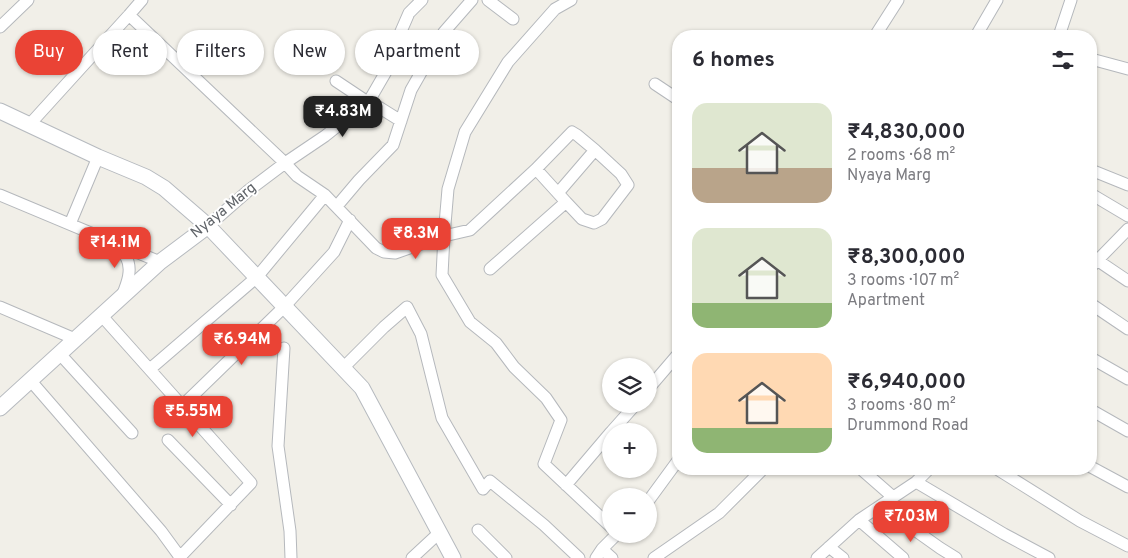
<!DOCTYPE html>
<html lang="en">
<head>
<meta charset="utf-8">
<style>
  body { margin:0; font-family:Overpass,sans-serif; background:#f2f2f3; color:#2b2b33; height:100vh; display:flex; flex-direction:column; font-size:19px; white-space:nowrap }
  * { box-sizing:border-box; margin:0 }
  p { font-size:16px; color:#7c7c81 }
  .icon { flex:none; width:28px; height:28px; fill:none; stroke:currentColor; stroke-width:2; stroke-linecap:round; stroke-linejoin:round }
  .map { position:relative; flex:1; overflow:hidden }
  .details { position:absolute; left:672px; top:30px; width:425px; height:445px; display:flex; flex-direction:column; background:#fff; border-radius:20px; box-shadow:0 1px 4px #0004 }
  .details>* { flex:none }
  .top-card { position:absolute; left:15px; top:30px; width:475px; height:45px; display:flex; gap:10px }
  .buttons { position:absolute; left:602px; top:358px; display:grid; gap:10px }
  .buttons a { display:grid; place-items:center; width:55px; height:55px; border-radius:50%; background:#fff; box-shadow:0 1px 4px #0004; font-size:25px }
  .price { position:absolute; translate:-50% -42px; padding:0 11px; border-radius:10px; background:#ea4335; color:#fff; font-size:16px; line-height:32px; filter:drop-shadow(0 1px 2px #0008) }
  .price::after { content:''; position:absolute; left:50%; top:30px; width:15px; height:11px; margin-left:-8px; background:inherit; clip-path:polygon(0 0,100% 0,50% 100%) }
  .price.active { background:#222; color:#fff }
  ul { padding:0; list-style:none }
  li { display:flex; align-items:center; gap:15px; height:125px; padding:0 20px }
  li span { display:grid; place-items:center; flex:none; width:140px; height:100px; border-radius:15px; color:#555 }
  li>.icon { margin-inline-start:auto }
  span .icon { width:60px; height:60px; fill:#fffc; stroke-width:1 }
  li b { font-size:21px }
  h2 { display:flex; justify-content:space-between; align-items:center; height:60px; padding:0 20px; font-size:21px }
  .pill { padding:0 18px; border-radius:22px; background:#fff; box-shadow:0 1px 4px #0004; font-size:18px; line-height:45px }
  .pill.active { background:#ea4335; color:#fff }
  .map>svg:first-child { display:block }
  .lines { fill:none; stroke-linecap:round; stroke-linejoin:round }
  .street-casing { stroke:#b5b8bc; stroke-width:13 }
  .secondary-casing { stroke:#b6babf; stroke-width:17 }
  .street { stroke:#fff; stroke-width:11 }
  .secondary { stroke:#fff; stroke-width:15 }
  .labels { text-anchor:middle; dominant-baseline:central; stroke-width:4; stroke-linejoin:round; paint-order:stroke }
  .street-label { font-size:15px; fill:#5f6368; stroke:#fff }
</style>
</head>
<body>
<div class="map">
<svg width="1128" height="558" viewBox="0 0 1128 558">
  <rect width="100%" height="100%" fill="#f1efe8"/>
  <g class="lines">
    <!-- street casing -->
    <g class="street-casing">
      <path id="street" d="M488,0L513,19
        M129,15L142,0
        M0,27L28,0
        M875,36L898,0
        M976,36L997,0
        M1059,36L1071,0
        M1091,59L1128,69
        M336,81L366,101H369L401,121
        M655,84L679,100
        M30,124L129,15L285,163L297,176L325,195L376,248L384,252L395,253L444,236L448,189L465,132L508,62L555,9L571,0
        M595,150L577,135L572,132L536,169L470,230L444,236L442,275L470,322L496,343L514,367L546,398L561,420L544,464L611,527
        M1091,170L1128,185
        M558,193L595,150L621,174L628,185L602,219L594,223L582,219L566,202
        M1091,194L1128,216
        M0,195L160,262
        M337,206L359,180L393,145L411,90L444,32L472,0
        M70,224L98,157
        M208,226L249,190L285,163L325,136L369,101L391,63L392,52L409,13L422,0
        M115,245C118,248 123,252 126,257C133,269 127,284 122,296
        M1091,256L1128,281
        M1091,267L1128,229
        M490,269L566,202L536,169
        M1091,304L1128,329
        M0,307L75,339
        M101,315L251,483L179,558
        M284,348L278,446L290,531L291,558
        M59,353L132,433
        M1091,358L1128,379
        M343,368L384,327L407,307L421,334L442,418L483,489L490,481L544,525L579,558
        M150,369L257,277L325,195
        M30,380L161,531L180,557
        M649,388L679,353
        M182,406L284,307L334,252L350,220
        M1091,410L1128,431
        M612,431L636,404
        M168,440L231,505
        M1091,467L1128,487
        M861,469L893,497
        M997,469L1080,521L1128,546
        M916,482L1004,534L1049,558
        M566,485L611,432
        M649,500L679,459
        M881,506L940,548L956,558
        M859,520L903,558
        M478,530L506,558
        M829,547L843,558
        M602,549L612,558
        M412,558L439,533
        M596,558L602,549L617,534
        M654,558L719,513L763,469
        M817,558L859,520L916,482L929,469"/>
    </g>
    <!-- secondary casing -->
    <g class="secondary-casing">
      <path id="secondary" d="M0,111L98,157L146,177L164,188L208,226L362,388L453,558
        M0,408L160,262L208,226"/>
    </g>
    <!-- street -->
    <use href="#street" class="street"/>
    <!-- secondary -->
    <use href="#secondary" class="secondary"/>
  </g>
  <g class="labels">
    <!-- street labels -->
    <g class="street-label">
      <text transform="translate(224 211) rotate(-39)">Nyaya Marg</text>
    </g>
  </g>
</svg>
<div class="buttons">
<a><svg class="icon" aria-label="layers" viewBox="0 0 24 24"><path d="M12 4l9 5-9 5-9-5zM3 14l9 5 9-5"/></svg></a>
<a>+</a>
<a>−</a>
</div>
<b class="price active" style="left:343px;top:138px">₹4.83M</b>
<b class="price" style="left:416px;top:260px">₹8.3M</b>
<b class="price" style="left:115px;top:269px">₹14.1M</b>
<b class="price" style="left:242px;top:366px">₹6.94M</b>
<b class="price" style="left:193px;top:438px">₹5.55M</b>
<b class="price" style="left:911px;top:543px">₹7.03M</b>
<div class="top-card">
<a class="pill active">Buy</a>
<a class="pill">Rent</a>
<a class="pill">Filters</a>
<a class="pill">New</a>
<a class="pill">Apartment</a>
</div>
<section class="details">
<h2>6 homes<svg class="icon" aria-label="filters" viewBox="0 0 24 24"><path d="M4 7h16M4 17h16"/><circle cx="9" cy="7" r="2"/><circle cx="15" cy="17" r="2"/></svg></h2>
<ul>
<li><span style="background:linear-gradient(#dfe7d0 65%,#b9a48a 0)"><svg class="icon" aria-label="home" viewBox="0 0 24 24"><path d="M3 11l9-7 9 7M6 9v11h12V9"/></svg></span><div><b>₹4,830,000</b><p>2 rooms · 68 m²</p><p>Nyaya Marg</p></div></li>
<li><span style="background:linear-gradient(#dfe7d0 75%,#8fb573 0)"><svg class="icon" aria-label="home" viewBox="0 0 24 24"><path d="M3 11l9-7 9 7M6 9v11h12V9"/></svg></span><div><b>₹8,300,000</b><p>3 rooms · 107 m²</p><p>Apartment</p></div></li>
<li><span style="background:linear-gradient(#ffd9b3 75%,#8fb573 0)"><svg class="icon" aria-label="home" viewBox="0 0 24 24"><path d="M3 11l9-7 9 7M6 9v11h12V9"/></svg></span><div><b>₹6,940,000</b><p>3 rooms · 80 m²</p><p>Drummond Road</p></div></li>
</ul>
</section>
</div>
</body>
</html>
